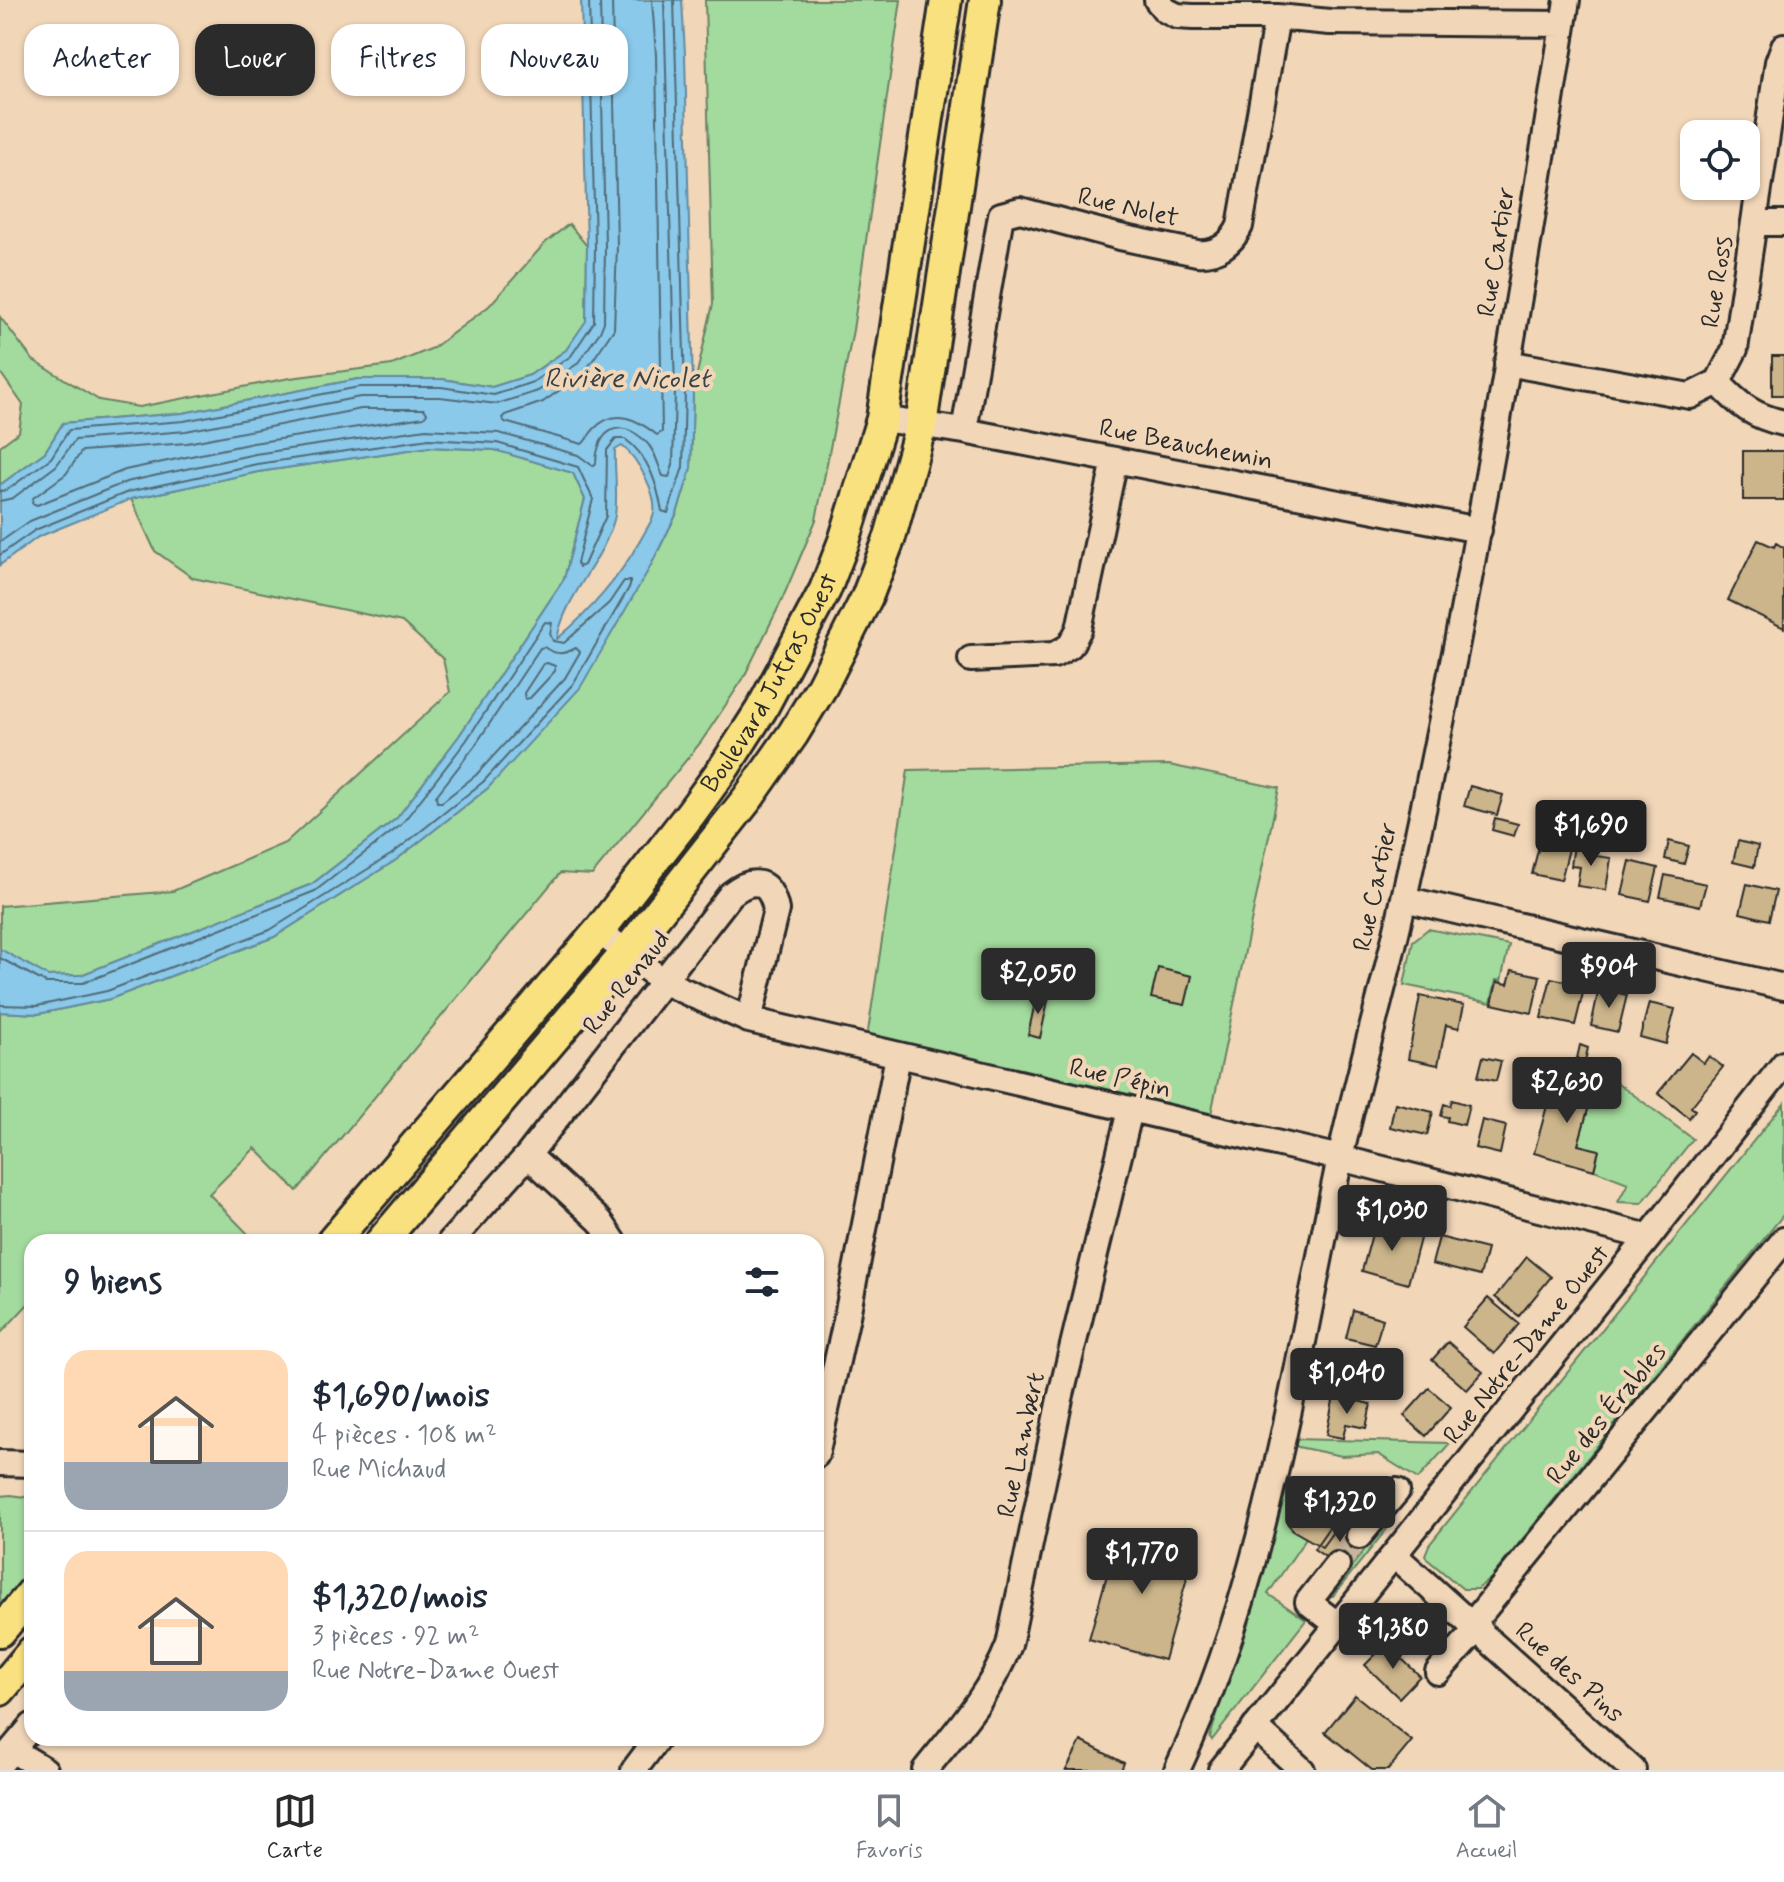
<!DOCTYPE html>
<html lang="fr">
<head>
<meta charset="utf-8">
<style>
  body { margin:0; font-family:Mynerve,sans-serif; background:#f2f2f3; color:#1f2937; height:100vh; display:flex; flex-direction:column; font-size:30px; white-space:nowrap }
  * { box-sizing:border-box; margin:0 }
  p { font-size:26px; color:#747a83 }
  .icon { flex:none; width:44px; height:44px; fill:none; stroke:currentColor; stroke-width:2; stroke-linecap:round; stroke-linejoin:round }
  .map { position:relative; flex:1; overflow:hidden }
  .drawer { position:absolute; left:24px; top:1234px; width:800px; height:512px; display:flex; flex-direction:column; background:#fff; border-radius:24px; box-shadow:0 2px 6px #0004 }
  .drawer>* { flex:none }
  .hud { position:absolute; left:24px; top:24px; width:800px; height:72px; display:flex; gap:16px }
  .fabs { position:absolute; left:1680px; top:120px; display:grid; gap:16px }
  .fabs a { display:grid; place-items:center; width:80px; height:80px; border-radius:16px; background:#fff; box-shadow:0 2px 6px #0004; font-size:40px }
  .price { position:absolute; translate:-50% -68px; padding:0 18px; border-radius:8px; background:#2b2b2b; color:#fff; font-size:26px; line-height:52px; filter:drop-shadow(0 2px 4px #0008) }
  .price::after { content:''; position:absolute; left:50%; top:48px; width:24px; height:18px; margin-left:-12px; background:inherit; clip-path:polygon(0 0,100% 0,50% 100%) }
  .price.on { background:#222; color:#fff }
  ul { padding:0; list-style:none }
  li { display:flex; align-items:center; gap:24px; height:200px; padding:0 40px }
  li+li { border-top:2px solid #e0e1e3 }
  li span { display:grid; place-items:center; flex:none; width:224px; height:160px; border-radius:24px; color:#555 }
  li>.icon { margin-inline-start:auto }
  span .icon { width:96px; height:96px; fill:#fffc; stroke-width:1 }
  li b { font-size:34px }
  h2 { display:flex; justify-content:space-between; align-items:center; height:96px; padding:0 40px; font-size:34px }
  .pill { padding:0 28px; border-radius:24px; background:#fff; box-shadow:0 2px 6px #0004; font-size:28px; line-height:72px }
  .pill.on { background:#2b2b2b; color:#fff }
  .dock { display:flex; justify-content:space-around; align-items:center; height:112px; border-top:2px solid #e0e1e3; background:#fff; font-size:22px; color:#747a83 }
  .dock a { display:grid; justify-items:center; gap:4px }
  .dock .on { color:#2b2b2b }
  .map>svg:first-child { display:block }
  .green { fill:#a3da9d; stroke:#678264; stroke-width:2 }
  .water { fill:#8ac9ea; stroke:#648a9e; stroke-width:2; fill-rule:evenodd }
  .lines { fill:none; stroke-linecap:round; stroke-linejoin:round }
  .shore { stroke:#516a77; stroke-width:2 }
  .building { fill:#ccb58b; stroke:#2b2b2b; stroke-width:2 }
  .minor-tunnel { stroke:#c9b49c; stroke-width:24; stroke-dasharray:24 12; stroke-linecap:butt }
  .minor-casing { stroke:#2b2b2b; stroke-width:30 }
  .major-casing { stroke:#2b2b2b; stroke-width:36 }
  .minor { stroke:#f1d6b8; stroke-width:24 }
  .major { stroke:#fae180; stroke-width:30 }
  .labels { text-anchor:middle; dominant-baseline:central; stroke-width:8; stroke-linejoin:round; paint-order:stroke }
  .street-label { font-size:26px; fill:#2b2b2b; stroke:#f1d6b8 }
  .water-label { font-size:28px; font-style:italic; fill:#394348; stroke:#f1d6b8 }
</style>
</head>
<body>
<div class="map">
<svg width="1784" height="1770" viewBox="0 0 1784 1770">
  <rect width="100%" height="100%" fill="#f1d6b8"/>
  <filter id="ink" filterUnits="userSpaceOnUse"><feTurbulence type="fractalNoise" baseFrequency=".0125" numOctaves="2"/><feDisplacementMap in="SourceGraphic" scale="16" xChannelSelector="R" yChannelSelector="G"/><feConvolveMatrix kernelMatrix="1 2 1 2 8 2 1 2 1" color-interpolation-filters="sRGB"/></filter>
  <g filter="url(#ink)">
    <!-- green -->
    <path class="green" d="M705,0H901L853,330L816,520L781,602L743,679L701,742L592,875L560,873L297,1191L255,1148L209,1194L252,1238L249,1242H32V1306L29,1303L0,1334V1012L38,1014L110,999L274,937L396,860L488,788L649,569L677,513L691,469L693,391L713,304Z
      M569,224L587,246L586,322L566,350L530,375L492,387L442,379H358L183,413L63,423L45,452L0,485V446L19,432L23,405L0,372V317L33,360L99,400L139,407L290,378L392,365L433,348L489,306L545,243Z
      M429,447L495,450L573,473L585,499L564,579L459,736L397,818L312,884L81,975L48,976L0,949V906L173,891L285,843L450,692L443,659L402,622L193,578L155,551L131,499L258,472Z
      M1169,765L1279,788L1210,1119L867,1038L908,770Z
      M1428,929L1509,945L1501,981L1496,980L1491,1003L1404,985L1413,941Z
      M1615,1081L1693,1139L1642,1203L1618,1202L1628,1183L1594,1170L1599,1151L1578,1145L1594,1088L1612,1091Z
      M1784,1103V1214L1491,1578L1477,1589H1463L1427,1559L1425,1555L1429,1545Z
      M1294,1439L1450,1443L1418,1479L1378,1454L1342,1456L1298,1447L1293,1443Z
      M1289,1482H1313L1289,1519L1288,1524L1306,1538L1268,1594L1306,1620L1212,1740L1210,1737Z
      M11,1495L32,1498V1572L0,1610V1496Z
      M1389,1521L1390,1525L1333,1596H1329L1386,1522Z"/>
    <!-- water -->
    <path class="water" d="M581,0H682L685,54L693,391L691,469L677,513L649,569L580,688L488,788L396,860L274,937L110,999L38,1014L0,1012V949L48,976L81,975L312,884L397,818L459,736L564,579L585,499L573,473L495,450L429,447L258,472L131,499L38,537L0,565V485L45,452L63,423L183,413L358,379H442L492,387L530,375L566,350L586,321L587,246ZM622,446C637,457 660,497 653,517C650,524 645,532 641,539C619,578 592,610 557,639C565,596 602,562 614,520C619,502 614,470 615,450Z"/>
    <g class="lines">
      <!-- shore -->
      <path class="shore" d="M612,0L617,246L614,329L584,373L543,402L505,415L502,418L505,422L582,444C587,440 589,434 594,429C615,407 637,419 657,435L662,432L656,55L652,0
        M361,409H424L427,413L424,417L253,443L125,470L37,505L32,503L33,498L66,474L82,451L187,443Z
        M0,491L7,490L51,458L69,430L184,421L359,387H441L494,395L533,382L571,356L594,322L595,246L589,0
        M0,501L13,498L56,466L75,440L186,431L360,397H440L497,404L538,391L577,364L600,332L604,322L605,246L600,0
        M0,542L30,521L126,482L255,454L426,429L499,433L578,455L593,466L596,463C597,430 620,416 646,442C655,450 658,465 663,476L669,477L673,465L675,391L664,0
        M0,555L35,530L128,492L257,464L429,439L497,443L578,467L593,499L577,563L579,567L584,565L606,516L607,450L616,439H625C649,456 657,484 662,511L668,513L683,467L685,391L674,0
        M544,647C555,655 563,655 576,648L580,652L565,678L476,775L442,802H437L436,796L474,747L540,648Z
        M547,663L555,666V671L530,698L525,699L524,693L543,664Z
        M0,958L46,983H83L315,891L401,825L466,741L545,622L552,623L550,634L553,641L564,643L609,603L624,581H630V586L573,684L483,782L392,854L270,930L107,991L37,1006L0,1005"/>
    </g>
    <!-- building -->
    <path class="building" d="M1772,356H1784V395H1772Z
      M1743,451H1784V500H1743Z
      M1758,540L1774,547L1776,543L1784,548V628L1728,600Z
      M1470,786L1503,795L1497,815L1464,806Z
      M1495,818L1518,824L1514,836L1492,830Z
      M1541,838L1570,845L1561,880L1532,874Z
      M1669,841L1689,846L1684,864L1665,859Z
      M1738,841L1758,846L1754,867L1733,862Z
      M1574,845L1597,849L1596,856L1611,858L1606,890L1577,886L1580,867L1571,866Z
      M1630,861L1658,868L1650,901L1622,895Z
      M1665,875L1706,884L1700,906L1660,897Z
      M1747,884L1776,891L1769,920L1740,913Z
      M1158,968L1192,976L1185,1005L1151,998Z
      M1512,970L1540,976L1532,1013L1492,1004L1497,982L1508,984Z
      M1551,978L1585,985L1575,1025L1541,1018Z
      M1599,988L1627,995L1618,1032L1591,1026Z
      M1037,993L1049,996L1040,1038L1028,1035Z
      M1420,996L1464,1005L1459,1028L1446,1025L1438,1065L1408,1059Z
      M1649,1003L1675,1009L1666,1044L1640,1037Z
      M1580,1045L1588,1048L1584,1065L1576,1063Z
      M1691,1053L1704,1063L1709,1056L1723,1067L1691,1107L1695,1110L1689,1118L1658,1093Z
      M1483,1057L1501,1061L1496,1081L1478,1077Z
      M1555,1077L1594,1088L1578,1145L1599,1150L1594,1170L1534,1153Z
      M1452,1100L1469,1105L1464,1125L1447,1121L1448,1117L1441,1116L1444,1104L1450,1106Z
      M1395,1103L1433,1112L1427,1135L1390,1127Z
      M1482,1120L1506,1126L1500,1154L1475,1148Z
      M1375,1223L1421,1235L1408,1284L1362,1271Z
      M1439,1237L1487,1249L1480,1276L1432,1264Z
      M1527,1257L1551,1277L1519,1316L1495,1297Z
      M1488,1298L1519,1324L1494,1354L1463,1327Z
      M1353,1310L1383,1319L1375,1345L1346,1338Z
      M1448,1342L1483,1372L1467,1390L1432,1360Z
      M1343,1352L1374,1360L1366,1390L1335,1382Z
      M1429,1388L1451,1407L1426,1436L1404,1416Z
      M1334,1396L1371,1404L1366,1428L1346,1424L1343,1438L1326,1435Z
      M1313,1482L1351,1507L1322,1547L1294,1531L1288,1524L1289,1519Z
      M1335,1519L1365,1540L1344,1570L1314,1549Z
      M1119,1532L1194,1553L1164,1660L1089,1639Z
      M1386,1644L1420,1676L1399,1698L1365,1665Z
      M1355,1695L1412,1741L1388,1770H1372L1325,1732Z
      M1081,1741L1124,1763L1121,1770H1066Z"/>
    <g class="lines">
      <!-- minor-tunnel -->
      <path class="minor-tunnel" d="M1337,1565L1359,1536"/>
      <!-- minor casing -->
      <g class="minor-casing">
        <path id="minor" d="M1157,0L1165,10L1177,16L1193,17H1277L1330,22L1563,24
          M1756,223H1784
          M1507,363L1690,396L1718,382L1735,349L1778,62L1784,46
          M1718,382C1738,405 1755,417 1784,423
          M882,419L964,431L1479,530
          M964,431L1001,215L1020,210L1120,237L1197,253C1217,255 1232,243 1240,226L1277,17
          M971,659L1054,655L1070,646L1079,629L1115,460
          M1404,899L1784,987
          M599,931L664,982L749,1020L1340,1158L1649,1237
          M528,1155L600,1221L614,1242
          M450,1242L528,1155L731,894C754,876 770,880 776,910L749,1020
          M816,1455L847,1316L898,1056
          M0,1463L32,1464
          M1359,1536L1397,1491
          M1394,1555L1633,1770
          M1337,1565L1308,1602L1338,1625
          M1473,1623L1784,1240
          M1438,1672L1478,1628
          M1255,1727L1302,1770
          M12,1750L45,1770
          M0,1764L32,1726
          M634,1770L658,1738
          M925,1770C957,1730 990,1694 1009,1645L1060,1399L1130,1110
          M1177,1770C1267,1580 1295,1368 1339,1163C1358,1074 1385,987 1404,898C1470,601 1520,300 1567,0
          M1221,1770L1649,1237L1784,1064"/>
      </g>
      <!-- major casing -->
      <g class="major-casing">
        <g id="major">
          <path id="s1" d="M332,1242L599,931L691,813L725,766L761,710L825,590L844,541L882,419L946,0"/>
          <path d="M381,1242L627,952L748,798L793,734L822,686L867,597L890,537L921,425L985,0"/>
          <path d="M0,1631L32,1593"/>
          <path d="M0,1690L32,1652"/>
        </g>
      </g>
      <!-- minor -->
      <use href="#minor" class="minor"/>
      <!-- major -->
      <use href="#major" class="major"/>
    </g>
  </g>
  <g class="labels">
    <!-- street labels -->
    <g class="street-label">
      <text transform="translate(1128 208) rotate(13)">Rue Nolet</text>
      <text transform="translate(1497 252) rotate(-81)">Rue Cartier</text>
      <text transform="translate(1718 282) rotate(-81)">Rue Ross</text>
      <text transform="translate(1186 445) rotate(11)">Rue Beauchemin</text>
      <text stroke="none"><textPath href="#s1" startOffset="712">Boulevard Jutras Ouest</textPath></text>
      <text transform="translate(1376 887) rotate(-78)">Rue Cartier</text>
      <text transform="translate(627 983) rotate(-52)">Rue Renaud</text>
      <text transform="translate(1120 1079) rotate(13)">Rue Pépin</text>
      <text transform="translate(1527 1345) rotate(-51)">Rue Notre-Dame Ouest</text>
      <text transform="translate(1607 1414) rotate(-51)">Rue des Érables</text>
      <text transform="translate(1022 1445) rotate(-78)">Rue Lambert</text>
      <text transform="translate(1569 1673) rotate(42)">Rue des Pins</text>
    </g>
    <!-- water labels -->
    <g class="water-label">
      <text x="627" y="379">Rivière Nicolet</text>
    </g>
  </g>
</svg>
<div class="fabs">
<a><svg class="icon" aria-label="locate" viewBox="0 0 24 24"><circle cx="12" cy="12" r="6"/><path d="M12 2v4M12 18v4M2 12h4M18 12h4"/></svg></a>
</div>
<b class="price on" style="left:1591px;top:868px">$1,690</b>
<b class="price" style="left:1609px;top:1010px">$904</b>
<b class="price" style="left:1038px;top:1016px">$2,050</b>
<b class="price" style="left:1567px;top:1125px">$2,630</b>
<b class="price" style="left:1392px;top:1253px">$1,030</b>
<b class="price" style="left:1347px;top:1416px">$1,040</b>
<b class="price" style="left:1340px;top:1544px">$1,320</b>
<b class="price" style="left:1142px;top:1596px">$1,770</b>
<b class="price" style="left:1393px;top:1671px">$1,380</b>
<div class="hud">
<a class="pill">Acheter</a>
<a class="pill on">Louer</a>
<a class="pill">Filtres</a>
<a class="pill">Nouveau</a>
</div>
<section class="drawer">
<h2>9 biens<svg class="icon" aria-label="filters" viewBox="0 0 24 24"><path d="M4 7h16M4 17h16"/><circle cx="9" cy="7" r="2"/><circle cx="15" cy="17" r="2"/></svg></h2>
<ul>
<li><span style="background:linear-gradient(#ffd9b3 70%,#9aa5b1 0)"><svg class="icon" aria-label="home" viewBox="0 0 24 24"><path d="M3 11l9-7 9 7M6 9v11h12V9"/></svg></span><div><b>$1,690/mois</b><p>4 pièces · 108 m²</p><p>Rue Michaud</p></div></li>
<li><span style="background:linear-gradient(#ffd9b3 75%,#9aa5b1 0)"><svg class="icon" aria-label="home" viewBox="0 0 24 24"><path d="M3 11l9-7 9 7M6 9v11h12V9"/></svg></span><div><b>$1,320/mois</b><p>3 pièces · 92 m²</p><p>Rue Notre-Dame Ouest</p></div></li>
</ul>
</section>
</div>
<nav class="dock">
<a class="on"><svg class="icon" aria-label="map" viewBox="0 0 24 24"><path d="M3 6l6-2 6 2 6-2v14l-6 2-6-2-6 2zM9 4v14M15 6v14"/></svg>Carte</a>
<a><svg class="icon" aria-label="saved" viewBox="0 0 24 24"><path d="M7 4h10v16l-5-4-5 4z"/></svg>Favoris</a>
<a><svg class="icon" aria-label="home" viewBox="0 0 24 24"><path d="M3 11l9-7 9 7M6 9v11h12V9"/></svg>Accueil</a>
</nav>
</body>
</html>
